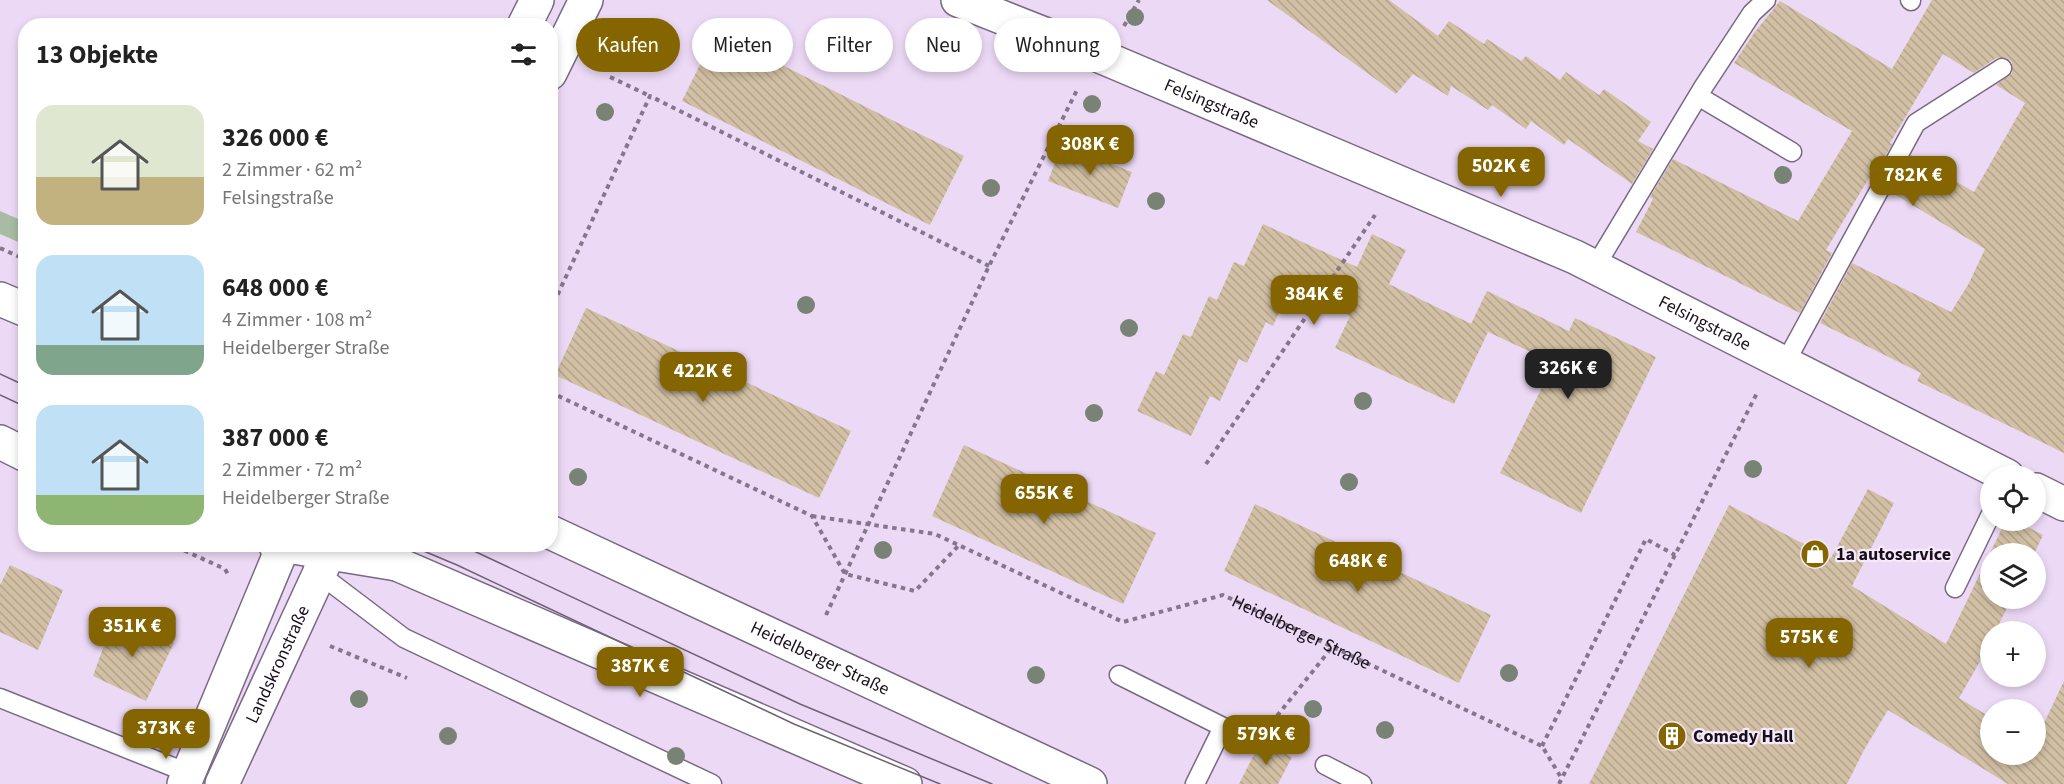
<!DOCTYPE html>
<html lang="de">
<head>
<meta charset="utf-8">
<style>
  body { margin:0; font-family:"Source Sans 3",sans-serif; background:#f2f2f2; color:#222; height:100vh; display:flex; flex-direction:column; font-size:22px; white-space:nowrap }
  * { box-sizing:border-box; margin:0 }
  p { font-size:20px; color:#767676 }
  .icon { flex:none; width:33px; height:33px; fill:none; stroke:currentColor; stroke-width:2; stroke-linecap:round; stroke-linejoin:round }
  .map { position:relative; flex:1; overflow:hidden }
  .drawer { position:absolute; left:18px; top:18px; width:540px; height:534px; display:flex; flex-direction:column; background:#fff; border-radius:24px; box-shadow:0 3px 9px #0003 }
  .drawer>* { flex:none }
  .guide { position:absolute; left:576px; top:18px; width:570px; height:54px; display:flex; gap:12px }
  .buttons { position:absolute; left:1980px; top:465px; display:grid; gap:12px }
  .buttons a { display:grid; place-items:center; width:66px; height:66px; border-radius:50%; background:#fff; box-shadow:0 3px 9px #0003; font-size:30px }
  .price { position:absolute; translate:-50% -51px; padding:0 14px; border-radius:12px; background:#856500; color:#fff; font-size:20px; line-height:39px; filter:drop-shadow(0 2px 3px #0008) }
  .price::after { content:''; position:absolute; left:50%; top:36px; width:18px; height:14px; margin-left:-9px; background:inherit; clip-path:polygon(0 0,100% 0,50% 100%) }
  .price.selected { background:#222; color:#fff }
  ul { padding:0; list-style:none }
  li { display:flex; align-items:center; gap:18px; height:150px; padding:0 18px }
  li span { display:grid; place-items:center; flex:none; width:168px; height:120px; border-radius:18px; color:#555 }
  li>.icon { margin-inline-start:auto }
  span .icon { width:72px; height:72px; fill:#fffc; stroke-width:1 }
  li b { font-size:26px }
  h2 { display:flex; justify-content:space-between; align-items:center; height:72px; padding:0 18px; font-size:26px }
  .tag { padding:0 21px; border-radius:27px; background:#fff; box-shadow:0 3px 9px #0003; font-size:21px; line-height:54px }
  .tag.selected { background:#856500; color:#fff }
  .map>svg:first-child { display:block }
  .green { fill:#a8bca3 }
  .building { fill:url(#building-back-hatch) }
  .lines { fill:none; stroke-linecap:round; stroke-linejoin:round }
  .service-casing { stroke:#796982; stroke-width:21 }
  .minor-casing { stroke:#796982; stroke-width:36 }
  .tertiary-casing { stroke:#796982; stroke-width:36 }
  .secondary-casing { stroke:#796982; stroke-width:36 }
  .path { stroke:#85778b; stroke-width:4; stroke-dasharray:4.5 4.5; stroke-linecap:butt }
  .service { stroke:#fff; stroke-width:18 }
  .minor { stroke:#fff; stroke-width:33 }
  .tertiary { stroke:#fff; stroke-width:33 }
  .secondary { stroke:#fff; stroke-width:33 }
  .tram { stroke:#6e6274; stroke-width:1.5 }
  .tree { fill:#788376 }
  .labels { text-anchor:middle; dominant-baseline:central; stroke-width:4.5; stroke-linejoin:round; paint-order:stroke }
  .street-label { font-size:18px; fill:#17101a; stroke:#f5e9fb }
  .poi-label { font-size:18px; font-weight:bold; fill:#17101a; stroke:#f5e9fb; text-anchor:start }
</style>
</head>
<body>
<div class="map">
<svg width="2064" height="784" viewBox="0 0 2064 784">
  <defs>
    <pattern id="building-back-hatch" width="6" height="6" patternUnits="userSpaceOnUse" patternTransform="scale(1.5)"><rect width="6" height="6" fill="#d2c0a4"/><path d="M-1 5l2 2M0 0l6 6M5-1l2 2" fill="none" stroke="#b4a48d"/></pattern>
  </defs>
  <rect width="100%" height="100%" fill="#ecd9f6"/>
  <!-- green -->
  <path class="green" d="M0,211L25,222V245L0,234Z"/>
  <!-- building -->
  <path class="building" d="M1267,0H1389L1438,36L1449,21L1484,44L1487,39L1521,61L1526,56L1560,80L1566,72L1599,95L1604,89L1651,122L1638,141L1653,149L1632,184L1568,139L1564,145L1531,121L1526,129L1492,105L1488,110L1451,86L1448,96L1413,74L1396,94Z
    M1932,0H2064V453L1917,381L1921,373L1820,323L1852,263L1951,312L1969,283L1985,249L1891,192L1911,155L1974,192L2025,103L1996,85L2012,73V62L2007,58H1996L1974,73L1943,54L1890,143L1892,144L1872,180L1869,178L1826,250L1832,253L1800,313L1636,232L1653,199L1650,197L1673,159L1798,221L1852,131L1734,63L1754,33L1780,1L1892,69Z
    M716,32L964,156L930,225L682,101Z
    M1062,145L1132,172L1118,208L1048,181Z
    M1263,224L1357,267L1372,234L1406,250L1389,284L1488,332L1454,404L1335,348L1350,316L1290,288L1273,326L1266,322L1247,363L1239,359L1220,401L1210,396L1191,436L1137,411L1156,371L1164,375L1183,334L1191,337L1209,296L1217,300L1234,262L1244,266Z
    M1487,291L1569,331L1575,318L1656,357L1581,513L1500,473L1554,363L1471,324Z
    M586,308L851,431L819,498L555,375Z
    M964,445L1156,533L1123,604L932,516Z
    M1868,489L1894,503L1852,586L1946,644L2006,520H2014L2043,535L2034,554H1990V598H2012L1995,632H1990V644L1959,698L1990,717V754H2036V740L2064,681V784H2008L1888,710L1864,750L1847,784H1589L1729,505L1831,558Z
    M1255,504L1491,615L1459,683L1224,571Z
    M10,565L63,590L38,650L0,632V585Z
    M115,615L174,643L146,701L93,676Z
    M1261,741L1292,757L1278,784H1239Z"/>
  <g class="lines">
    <!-- service casing -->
    <g class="service-casing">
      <path id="service" d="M1910,0L1911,1
        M1698,96L1792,152
        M1595,267L1704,86L1752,13L1766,0
        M1785,363L1916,123L2002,68
        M313,569L404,638L712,784
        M1955,588L1990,516
        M1119,675L1223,727L1195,784
        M0,698L188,773
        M1325,765L1362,784"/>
    </g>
    <!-- minor casing -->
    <g class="minor-casing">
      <g id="minor">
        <path id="s2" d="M958,0L1095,54L1575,257L2007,476"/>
        <path d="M0,442L26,455"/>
        <path d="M2036,490L2064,504"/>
        <path d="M275,544L397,564"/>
      </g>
    </g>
    <!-- tertiary casing -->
    <g class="tertiary-casing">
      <path id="tertiary" d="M0,299L26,310"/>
    </g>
    <!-- secondary casing -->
    <g class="secondary-casing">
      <g id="secondary">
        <path d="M524,26L537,0"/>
        <path d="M550,73L586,0"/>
        <path id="s3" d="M550,532L1090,784"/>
        <path d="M375,544L397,564L905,784"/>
        <path d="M184,784L284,544"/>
        <path id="s4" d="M222,784L333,544"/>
      </g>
    </g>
    <!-- path -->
    <g class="path">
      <path d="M1124,26L1139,0"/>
      <path d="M610,77L650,96"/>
      <path d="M0,248L26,260"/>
      <path d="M550,311L650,96L989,266"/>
      <path d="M550,392L812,516L845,574L915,591L959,545"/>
      <path d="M1206,464L1375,215"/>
      <path id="s1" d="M812,516L935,534L1123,622L1223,595L1542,746L1562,779"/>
      <path d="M183,544L181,549L225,569L229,576"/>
      <path d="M826,615L989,266L1078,88"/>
      <path d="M330,646L407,678"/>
      <path d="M1542,746L1646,539L1675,555"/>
      <path d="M1249,751L1333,646"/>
      <path d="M1559,784L1758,391"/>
    </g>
    <!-- service -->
    <use href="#service" class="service"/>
    <!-- minor -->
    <use href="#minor" class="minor"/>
    <!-- tertiary -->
    <use href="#tertiary" class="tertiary"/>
    <!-- secondary -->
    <use href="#secondary" class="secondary"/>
    <!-- tram -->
    <path class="tram" d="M0,374L26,386
      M0,395L26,407
      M407,544L457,565L794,724L940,784
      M459,544L800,704L992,784"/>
  </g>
  <!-- trees -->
  <g class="tree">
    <circle cx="1135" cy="17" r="9"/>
    <circle cx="1092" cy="104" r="9"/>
    <circle cx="605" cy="112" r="9"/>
    <circle cx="1783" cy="175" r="9"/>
    <circle cx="991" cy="188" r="9"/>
    <circle cx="1156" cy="201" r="9"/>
    <circle cx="806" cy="305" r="9"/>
    <circle cx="1129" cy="328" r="9"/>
    <circle cx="1363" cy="401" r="9"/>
    <circle cx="1094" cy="413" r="9"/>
    <circle cx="1753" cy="469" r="9"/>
    <circle cx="578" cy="477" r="9"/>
    <circle cx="1349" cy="482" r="9"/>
    <circle cx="883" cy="550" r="9"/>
    <circle cx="1509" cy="673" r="9"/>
    <circle cx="1036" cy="675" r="9"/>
    <circle cx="359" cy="699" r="9"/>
    <circle cx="1313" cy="709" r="9"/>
    <circle cx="1385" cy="730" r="9"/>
    <circle cx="448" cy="736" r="9"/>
    <circle cx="676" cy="756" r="9"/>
  </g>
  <!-- icons -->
  <defs>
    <g id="shop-disc" transform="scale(1.5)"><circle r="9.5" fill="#856500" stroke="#f5e9fb"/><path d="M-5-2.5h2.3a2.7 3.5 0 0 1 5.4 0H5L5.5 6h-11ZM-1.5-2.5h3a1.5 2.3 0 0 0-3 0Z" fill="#fff"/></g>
    <g id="building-disc" transform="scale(1.5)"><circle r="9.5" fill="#856500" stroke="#f5e9fb"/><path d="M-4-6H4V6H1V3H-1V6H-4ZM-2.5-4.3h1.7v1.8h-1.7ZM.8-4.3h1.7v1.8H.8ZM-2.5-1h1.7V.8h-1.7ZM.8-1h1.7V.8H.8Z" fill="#fff"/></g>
  </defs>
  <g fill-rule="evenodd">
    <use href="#shop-disc" x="1815" y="554"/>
    <use href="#building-disc" x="1672" y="736"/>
  </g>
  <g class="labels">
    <!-- street labels -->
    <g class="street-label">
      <text stroke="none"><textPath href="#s2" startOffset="274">Felsingstraße</textPath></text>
      <text stroke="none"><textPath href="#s2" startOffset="814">Felsingstraße</textPath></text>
      <text stroke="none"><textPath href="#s1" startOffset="522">Heidelberger Straße</textPath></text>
      <text stroke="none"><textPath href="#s3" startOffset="298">Heidelberger Straße</textPath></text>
      <text stroke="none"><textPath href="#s4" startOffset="132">Landskronstraße</textPath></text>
    </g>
    <!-- poi labels -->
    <g class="poi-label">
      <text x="1836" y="554">1a autoservice</text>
      <text x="1693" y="736">Comedy Hall</text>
    </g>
  </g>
</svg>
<div class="buttons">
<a><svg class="icon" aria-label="locate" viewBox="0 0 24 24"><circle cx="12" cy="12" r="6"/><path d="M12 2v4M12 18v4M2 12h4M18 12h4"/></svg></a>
<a><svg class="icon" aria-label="layers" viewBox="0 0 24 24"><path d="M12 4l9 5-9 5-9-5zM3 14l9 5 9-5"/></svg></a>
<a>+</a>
<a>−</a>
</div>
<b class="price" style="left:1090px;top:176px">308K €</b>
<b class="price" style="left:1501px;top:198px">502K €</b>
<b class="price" style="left:1913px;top:207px">782K €</b>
<b class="price" style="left:1314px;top:326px">384K €</b>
<b class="price selected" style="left:1568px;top:400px">326K €</b>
<b class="price" style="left:703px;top:403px">422K €</b>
<b class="price" style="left:1044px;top:525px">655K €</b>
<b class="price" style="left:1358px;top:593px">648K €</b>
<b class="price" style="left:132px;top:658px">351K €</b>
<b class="price" style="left:1809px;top:669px">575K €</b>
<b class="price" style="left:640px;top:698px">387K €</b>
<b class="price" style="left:166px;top:760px">373K €</b>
<b class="price" style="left:1266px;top:766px">579K €</b>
<div class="guide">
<a class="tag selected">Kaufen</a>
<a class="tag">Mieten</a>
<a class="tag">Filter</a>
<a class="tag">Neu</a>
<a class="tag">Wohnung</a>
</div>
<section class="drawer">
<h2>13 Objekte<svg class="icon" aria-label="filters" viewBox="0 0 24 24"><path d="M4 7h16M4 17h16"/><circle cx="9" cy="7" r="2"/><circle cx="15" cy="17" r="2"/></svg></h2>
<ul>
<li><span style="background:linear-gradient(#dfe7d0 60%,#c2b280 0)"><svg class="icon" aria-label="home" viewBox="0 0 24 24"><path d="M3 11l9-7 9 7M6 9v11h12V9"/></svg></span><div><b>326 000 €</b><p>2 Zimmer · 62 m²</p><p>Felsingstraße</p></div></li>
<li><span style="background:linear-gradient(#bfe0f5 75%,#7fa58c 0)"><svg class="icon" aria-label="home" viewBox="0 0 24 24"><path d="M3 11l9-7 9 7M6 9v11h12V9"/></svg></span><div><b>648 000 €</b><p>4 Zimmer · 108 m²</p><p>Heidelberger Straße</p></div></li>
<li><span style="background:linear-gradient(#bfe0f5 75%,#8fb573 0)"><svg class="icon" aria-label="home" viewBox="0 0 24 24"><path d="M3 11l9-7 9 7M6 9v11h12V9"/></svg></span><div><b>387 000 €</b><p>2 Zimmer · 72 m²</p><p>Heidelberger Straße</p></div></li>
</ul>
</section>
</div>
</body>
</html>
